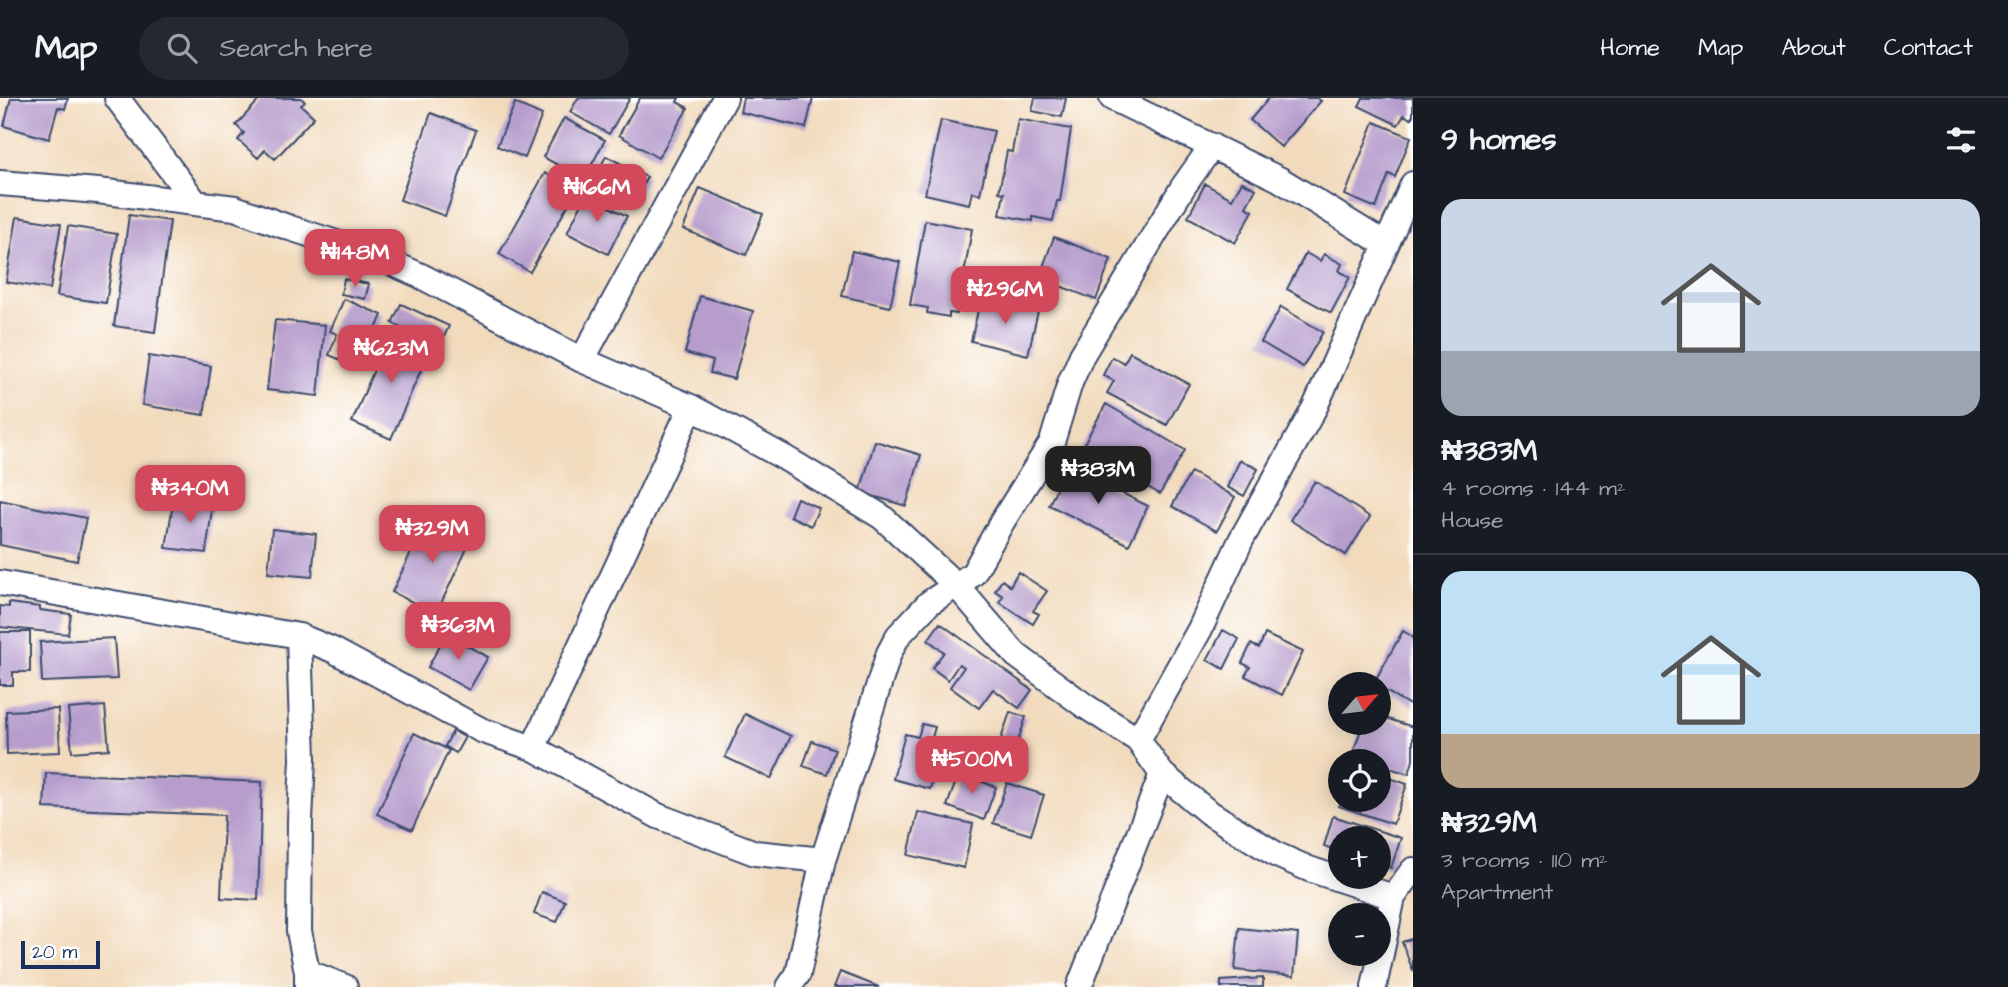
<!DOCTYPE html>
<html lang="en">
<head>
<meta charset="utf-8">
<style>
  body { margin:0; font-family:"Architects Daughter",sans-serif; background:#242831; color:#f1f3f6; height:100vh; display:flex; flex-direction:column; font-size:26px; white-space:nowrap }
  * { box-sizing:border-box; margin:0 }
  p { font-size:23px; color:#9ea1a6 }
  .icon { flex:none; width:38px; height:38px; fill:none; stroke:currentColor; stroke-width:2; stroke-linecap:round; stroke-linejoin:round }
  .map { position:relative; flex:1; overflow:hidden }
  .side { display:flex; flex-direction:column; background:#171b24; width:595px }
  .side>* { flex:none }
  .needle { width:46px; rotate:62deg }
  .fabs { position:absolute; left:1328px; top:574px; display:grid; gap:14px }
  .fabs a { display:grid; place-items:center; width:63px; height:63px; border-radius:50%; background:#171b24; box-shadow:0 4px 18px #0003; font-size:35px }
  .scale { position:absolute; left:21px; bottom:18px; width:79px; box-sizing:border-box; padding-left:7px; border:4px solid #1b2f5e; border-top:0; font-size:19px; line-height:24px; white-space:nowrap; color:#1b2f5e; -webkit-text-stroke:5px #fff; paint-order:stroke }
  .price { position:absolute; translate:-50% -60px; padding:0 16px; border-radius:14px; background:#d1495b; color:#fff; font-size:23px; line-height:46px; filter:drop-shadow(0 2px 4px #0008) }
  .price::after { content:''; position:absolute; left:50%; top:42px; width:21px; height:16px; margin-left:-10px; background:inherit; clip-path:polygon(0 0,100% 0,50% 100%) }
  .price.current { background:#222; color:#fff }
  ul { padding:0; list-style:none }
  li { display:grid; align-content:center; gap:14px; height:371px; padding:0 28px }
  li+li { border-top:2px solid #363941 }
  li span { display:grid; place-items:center; height:217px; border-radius:21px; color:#555 }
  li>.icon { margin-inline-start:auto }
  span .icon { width:126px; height:126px; fill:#fffc; stroke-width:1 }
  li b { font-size:30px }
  h2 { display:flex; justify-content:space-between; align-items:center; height:84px; padding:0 28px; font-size:30px }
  header { display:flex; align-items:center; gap:42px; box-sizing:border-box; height:98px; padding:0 35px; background:#171b24; border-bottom:2px solid #363941 }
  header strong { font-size:33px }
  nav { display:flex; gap:38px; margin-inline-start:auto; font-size:24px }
  .search { width:490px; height:63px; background:#242831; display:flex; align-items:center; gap:18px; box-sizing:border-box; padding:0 24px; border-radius:38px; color:#9ea1a6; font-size:26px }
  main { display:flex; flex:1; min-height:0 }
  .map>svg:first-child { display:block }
  .building { fill:#b69dcc }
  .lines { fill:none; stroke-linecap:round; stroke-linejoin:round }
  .minor-casing { stroke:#3b496c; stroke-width:28 }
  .minor { stroke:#fff; stroke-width:24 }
</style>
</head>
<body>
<header>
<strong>Map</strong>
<div class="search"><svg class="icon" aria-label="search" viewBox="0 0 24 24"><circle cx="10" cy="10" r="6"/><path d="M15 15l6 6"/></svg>Search here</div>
<nav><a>Home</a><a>Map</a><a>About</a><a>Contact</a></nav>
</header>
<main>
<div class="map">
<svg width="1413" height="889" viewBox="0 0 1413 889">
  <rect width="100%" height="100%" fill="#fff"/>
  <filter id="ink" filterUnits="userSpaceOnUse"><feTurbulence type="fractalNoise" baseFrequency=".0143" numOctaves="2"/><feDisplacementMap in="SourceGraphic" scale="14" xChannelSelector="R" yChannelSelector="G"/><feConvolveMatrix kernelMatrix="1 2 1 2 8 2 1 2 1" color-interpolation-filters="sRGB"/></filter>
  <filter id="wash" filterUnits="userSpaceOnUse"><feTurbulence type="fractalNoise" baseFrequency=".00686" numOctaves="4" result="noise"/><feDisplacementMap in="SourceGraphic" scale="28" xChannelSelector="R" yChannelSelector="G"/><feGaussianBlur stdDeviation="1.57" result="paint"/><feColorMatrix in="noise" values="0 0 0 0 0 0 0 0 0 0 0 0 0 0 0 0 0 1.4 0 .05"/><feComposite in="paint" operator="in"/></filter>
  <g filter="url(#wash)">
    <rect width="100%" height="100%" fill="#f2dbbd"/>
    <g id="blocks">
      <!-- building -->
      <path class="building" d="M11,0H68L65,11L58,9L49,41L4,28Z
        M261,0H301L305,4L301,7L314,19L275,61L265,52L258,60L238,42L244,35L236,27Z
        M578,0H630L609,36L570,14Z
        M640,0H679L677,4L688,10L658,60L619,37Z
        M743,0H813L806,30L740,14Z
        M1035,0H1066L1062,19L1032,13Z
        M1269,0H1317L1321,3L1281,49L1250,22Z
        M1363,0H1413V17L1411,21L1404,17L1398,27L1359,8Z
        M515,5L542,17L525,60L497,48Z
        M431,15L476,32L445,118L400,102Z
        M564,20L605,42L584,81L543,59Z
        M1018,21L1071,31L1060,103H1057L1053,123L1033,119V123L1000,117L1004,95L999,94L1007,53L1012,54Z
        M941,22L994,33L980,96L972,94L969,106L925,96Z
        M1374,24L1411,39L1395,79L1389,76L1376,110L1345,97Z
        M606,58L647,79L633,107L592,85Z
        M545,75L576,93L530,174L499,156Z
        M1242,84L1256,91L1246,109L1253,113L1235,145L1188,119L1205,86L1232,101Z
        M700,90L763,116L746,157L683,131Z
        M586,97L627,118L608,156L567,135Z
        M129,117L170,123L155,234L114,228Z
        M17,119L61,126L50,191L6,184Z
        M925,122L972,131L957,216L949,215V219L927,215L928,210L910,207Z
        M68,128L117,136L106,205L57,198Z
        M1054,139L1111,161L1096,202L1039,180Z
        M852,153L900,164L890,209L842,198Z
        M1306,155L1320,163L1324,156L1342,166L1339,173L1350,179L1331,215L1287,191Z
        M344,181L369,186L365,201L341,196Z
        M700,198L753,213L734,281L710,275L713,263L685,255Z
        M981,199L1038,213L1028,257L971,243Z
        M344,201L382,217L360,270L329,257L337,236L330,233Z
        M401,206L449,228L440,248L392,225Z
        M1281,209L1323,234L1303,269L1261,244Z
        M275,222L325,227L318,298L267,292Z
        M390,234L430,251L391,341L352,324Z
        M1130,254L1189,286L1167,327L1107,295L1114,283L1103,277L1112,259L1124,265Z
        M149,258L211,268L204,317L142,307Z
        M1106,306L1185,352L1160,396L1081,351Z
        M875,343L921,357L906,408L860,394Z
        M1240,362L1258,371L1244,398L1227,389Z
        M1067,368L1148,408L1129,447L1049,407Z
        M1191,374L1235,399L1217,433L1172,408Z
        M1315,383L1370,419L1346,457L1290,422Z
        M174,399L213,404L206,455L166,450Z
        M797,400L819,410L811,428L790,418Z
        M0,402L86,420L77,463L0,447Z
        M428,419L472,440L436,516L392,494Z
        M272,431L316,436L312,479L268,475Z
        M1018,474L1047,493L1033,513L1039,516L1033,526L999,504L1003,498L995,493L1002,482L1010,488Z
        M9,505L40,509V512L71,516L68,536L0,529V508L9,509Z
        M940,525L1032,592L1019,610L993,591L979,610L950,589L964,569L959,566L948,582L932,570L944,554L928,542Z
        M1223,532L1239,541L1224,571L1207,562Z
        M1403,533L1413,539V609L1379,589V586H1373Z
        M0,534H30V574H13V587H0Z
        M446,536L488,559L469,592L428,569Z
        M1265,536L1303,554L1282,597L1245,578L1250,569L1242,565L1251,546L1259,550Z
        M114,540L117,581L42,584L40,544Z
        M105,608L109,651L72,654L68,611Z
        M58,611L60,654L7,656L6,613Z
        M1010,614L1026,619L1015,652L999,647Z
        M745,616L791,638L771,681L725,659Z
        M1379,618L1413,629V662L1409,676L1379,667V663H1368L1352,658L1363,625H1379Z
        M922,626L935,629L931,643L942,646L930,691L893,681L905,636L918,639Z
        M453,633L465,639L456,655L445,648Z
        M414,635L449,652L412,732L377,716Z
        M812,643L835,651L827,676L803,668Z
        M997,655L1010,661L1005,675L991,669Z
        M46,675L262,684L258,802L221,800L224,717L44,710Z
        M959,675L996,689L984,722L947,708Z
        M1379,676L1407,686L1393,726L1339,708L1341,702H1379Z
        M1007,685L1044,697L1031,737L993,725Z
        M918,714L973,726L964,770L908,757Z
        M1333,718L1401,740L1391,770L1379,766V740H1340V754L1324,748Z
        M542,794L565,803L557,824L534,816Z
        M1239,830L1298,836L1294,878L1235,872Z
        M1413,840V873L1402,844Z
        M840,874L879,889H834Z
        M1263,880V889H1221V883Z"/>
    </g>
  </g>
  <g filter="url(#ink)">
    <use href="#blocks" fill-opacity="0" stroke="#3b496c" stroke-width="2"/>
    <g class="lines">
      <!-- minor casing -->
      <g class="minor-casing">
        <path id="minor" d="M117,0L195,104
          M1112,0L1279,81L1385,146
          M0,85L98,93L235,110L290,130L374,157L421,178L582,262L691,309L785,360L882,419L957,488L1016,557L1085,608L1138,642L1162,676L1208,714L1277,757L1309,771L1393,799
          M582,262L725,0
          M0,485L299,538L333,552L481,632L533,650L658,718L755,755L823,762
          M299,538L303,661L300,722L299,833L307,874V889
          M1138,642L1200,531L1241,442L1315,309L1413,86
          M533,650L691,309
          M307,874L345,889
          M789,889L798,876L823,762L889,555L898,538L929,505L973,476L1002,424L1052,344L1070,285L1082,257L1183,89L1212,48
          M1079,889L1162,676
          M1374,889L1393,799L1413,772"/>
      </g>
      <!-- minor -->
      <use href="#minor" class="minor"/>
    </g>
  </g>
</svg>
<div class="fabs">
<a><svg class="needle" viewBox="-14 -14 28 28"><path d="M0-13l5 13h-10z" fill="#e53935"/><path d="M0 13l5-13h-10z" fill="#9ea1a6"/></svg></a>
<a><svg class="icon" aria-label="locate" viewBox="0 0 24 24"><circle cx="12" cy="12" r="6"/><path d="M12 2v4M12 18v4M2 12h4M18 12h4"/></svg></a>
<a>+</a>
<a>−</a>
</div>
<div class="scale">20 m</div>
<b class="price" style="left:597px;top:126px">₦166M</b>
<b class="price" style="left:355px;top:191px">₦148M</b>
<b class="price" style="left:1005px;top:228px">₦296M</b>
<b class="price" style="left:391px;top:287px">₦623M</b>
<b class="price current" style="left:1098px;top:408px">₦383M</b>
<b class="price" style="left:190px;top:427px">₦340M</b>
<b class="price" style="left:432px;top:467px">₦329M</b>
<b class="price" style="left:458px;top:564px">₦363M</b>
<b class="price" style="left:972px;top:698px">₦500M</b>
</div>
<section class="side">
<h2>9 homes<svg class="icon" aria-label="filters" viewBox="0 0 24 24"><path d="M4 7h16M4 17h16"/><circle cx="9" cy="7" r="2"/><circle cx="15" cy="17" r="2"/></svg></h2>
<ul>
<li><span style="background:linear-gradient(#c9d6e8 70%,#9aa5b1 0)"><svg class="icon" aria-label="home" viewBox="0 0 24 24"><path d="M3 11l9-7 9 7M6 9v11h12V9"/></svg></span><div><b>₦383M</b><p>4 rooms · 144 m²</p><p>House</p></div></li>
<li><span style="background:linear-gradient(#bfe0f5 75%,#b9a48a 0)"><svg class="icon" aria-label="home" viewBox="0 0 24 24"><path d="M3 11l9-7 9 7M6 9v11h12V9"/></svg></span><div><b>₦329M</b><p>3 rooms · 110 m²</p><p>Apartment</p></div></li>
</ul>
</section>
</main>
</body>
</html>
